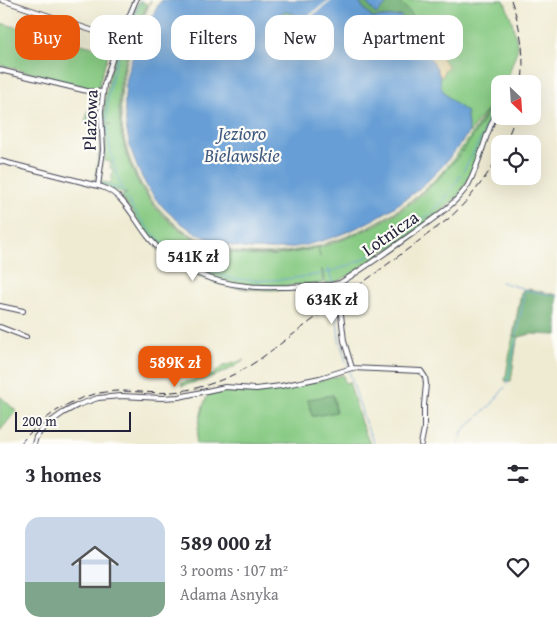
<!DOCTYPE html>
<html lang="en">
<head>
<meta charset="utf-8">
<style>
  body { margin:0; font-family:"Gentium Book Plus",serif; background:#f2f2f3; color:#2b2b33; height:100vh; display:flex; flex-direction:column; font-size:19px; white-space:nowrap }
  * { box-sizing:border-box; margin:0 }
  p { font-size:16px; color:#7c7c81 }
  .icon { flex:none; width:28px; height:28px; fill:none; stroke:currentColor; stroke-width:2; stroke-linecap:round; stroke-linejoin:round }
  .map { position:relative; height:444px; overflow:hidden }
  .sheet { display:flex; flex-direction:column; background:#fff; flex:1 }
  .sheet>* { flex:none }
  .banner { position:absolute; left:15px; top:15px; width:528px; height:45px; display:flex; gap:10px }
  .needle { width:32px; rotate:155deg }
  .fabs { position:absolute; left:491px; top:75px; display:grid; gap:10px }
  .fabs a { display:grid; place-items:center; width:50px; height:50px; border-radius:10px; background:#fff; box-shadow:0 5px 20px #0002; font-size:25px }
  .scale { position:absolute; left:15px; bottom:12px; width:116px; box-sizing:border-box; padding-left:5px; border:2px solid #22223b; border-top:0; font-size:14px; line-height:18px; white-space:nowrap; color:#22223b; -webkit-text-stroke:4px #fdfcf7; paint-order:stroke }
  .price { position:absolute; translate:-50% -42px; padding:0 11px; border-radius:10px; background:#fff; color:#222; font-size:16px; line-height:32px; filter:drop-shadow(0 1px 2px #0008) }
  .price::after { content:''; position:absolute; left:50%; top:30px; width:15px; height:11px; margin-left:-8px; background:inherit; clip-path:polygon(0 0,100% 0,50% 100%) }
  .price.on { background:#ea580c; color:#fff }
  ul { padding:0; list-style:none }
  li { display:flex; align-items:center; gap:15px; height:125px; padding:0 25px }
  li+li { border-top:1px solid #e1e1e2 }
  li span { display:grid; place-items:center; flex:none; width:140px; height:100px; border-radius:15px; color:#555 }
  li>.icon { margin-inline-start:auto }
  span .icon { width:60px; height:60px; fill:#fffc; stroke-width:1 }
  li b { font-size:21px }
  h2 { display:flex; justify-content:space-between; align-items:center; height:60px; padding:0 25px; font-size:21px }
  .chip { padding:0 18px; border-radius:15px; background:#fff; box-shadow:0 5px 20px #0002; font-size:18px; line-height:45px }
  .chip.on { background:#ea580c; color:#fff }
  .map>svg:first-child { display:block }
  .green { fill:#87ca83; stroke:#54765f; fill-rule:evenodd }
  .forest { fill:#6dae71; stroke:#486856 }
  .sand { fill:#eeda9e; stroke:#887e6c }
  .water { fill:#669ed5; stroke:#446088; fill-rule:evenodd }
  .pier { fill:#efebd3 }
  .lines { fill:none; stroke-linecap:round; stroke-linejoin:round }
  .stream { stroke:#669ed5; stroke-width:1 }
  .street-casing { stroke:#414052; stroke-width:6 }
  .street { stroke:#fff; stroke-width:4 }
  .rail { stroke:#22223b; stroke-width:1; stroke-dasharray:8 4; stroke-linecap:butt }
  .labels { text-anchor:middle; dominant-baseline:central; stroke-width:4.5; stroke-linejoin:round; paint-order:stroke }
  .street-label { font-size:18px; fill:#22223b; stroke:#fdfcf7 }
  .water-label { font-size:19px; font-style:italic; fill:#415a80; stroke:#fdfcf7 }
</style>
</head>
<body>
<div class="map">
<svg width="557" height="444" viewBox="0 0 557 444">
  <rect width="100%" height="100%" fill="#fdfcf7"/>
  <filter id="ink" filterUnits="userSpaceOnUse"><feTurbulence type="fractalNoise" baseFrequency=".02" numOctaves="2"/><feDisplacementMap in="SourceGraphic" scale="10" xChannelSelector="R" yChannelSelector="G"/><feConvolveMatrix kernelMatrix="1 2 1 2 8 2 1 2 1" color-interpolation-filters="sRGB"/></filter>
  <filter id="wash" filterUnits="userSpaceOnUse"><feTurbulence type="fractalNoise" baseFrequency=".0096" numOctaves="4" result="noise"/><feDisplacementMap in="SourceGraphic" scale="20" xChannelSelector="R" yChannelSelector="G"/><feGaussianBlur stdDeviation="1.12" result="paint"/><feColorMatrix in="noise" values="0 0 0 0 0 0 0 0 0 0 0 0 0 0 0 0 0 1.4 0 .05"/><feComposite in="paint" operator="in"/></filter>
  <g filter="url(#wash)">
    <rect width="100%" height="100%" fill="#efebd3"/>
    <!-- green -->
    <path class="green" d="M151,0C140,26 127,51 123,79C110,159 156,238 239,252C258,255 277,254 296,250C304,249 314,246 321,246C295,253 265,257 238,253C165,240 118,174 120,101C121,74 130,49 140,24C144,16 147,7 151,0Z
      M357,0H504L512,21L518,48L505,84H500V88L497,87C471,165 399,222 322,245C328,242 336,240 343,238C353,234 363,230 372,225C423,199 459,159 487,109L467,136V122L456,105L437,86L440,79L436,66L420,46L414,45L413,34L369,13Z
      M139,1L147,4C135,34 121,62 119,94C114,174 165,246 246,255C270,258 295,253 318,248L320,257L318,248C401,224 457,175 495,98H498L499,100L498,105L476,164C468,176 465,189 454,200C438,216 415,231 396,245C392,248 387,249 382,252C365,263 347,282 326,284L324,281L322,269L323,282L321,284C296,285 266,288 241,284C213,280 181,268 161,248C145,233 134,214 121,197L127,193L122,194L119,191H115L101,185L102,182L111,183L113,169L110,168L111,162L104,161L106,146L105,126L111,124H104C102,80 121,40 139,1Z
      M288,9C300,18 309,32 315,45L312,54L298,60L292,58L285,52L281,44L275,36L271,28L275,14Z
      M0,23L108,51L113,39L100,80L99,86L101,90H95L94,89L0,65Z
      M96,93L100,94H95L94,95H92L89,121L99,124C101,142 102,163 95,181L100,145L98,125L85,122L91,102L90,94Z
      M156,247L164,255L216,281L238,287L256,288L325,287V289C300,289 273,291 248,289C226,288 205,280 186,270C175,265 162,257 156,247Z
      M513,336L519,337L516,346L511,381H505Z
      M244,360C226,374 204,380 181,386L182,383L215,374V372L224,366Z
      M343,375L345,383L349,382L361,423L370,444H196C198,431 201,403 209,394C228,389 248,392 267,390C293,388 318,381 343,375ZM333,395L335,402L336,412L314,416H312L308,400Z
      M0,396L16,411L0,431Z"/>
    <!-- forest -->
    <path class="forest" d="M357,0H364L376,14L383,8L390,0H397L411,13L416,31L411,32L401,16C395,17 390,17 384,17C380,17 377,18 372,18Z
      M528,289L557,295V335L531,334L519,337L513,336L521,293L523,290Z
      M333,395L336,412L315,416H312L308,399Z"/>
    <!-- sand -->
    <path class="sand" d="M430,41L448,67V68L444,70L443,76L440,77L436,67L421,47Z"/>
    <!-- water -->
    <path class="water" d="M162,0H357L372,18C377,18 380,17 384,17C390,17 395,16 401,16L407,27L413,35L416,43C424,48 440,69 440,79C441,82 440,84 441,87C446,97 457,106 466,111L469,132C452,157 432,180 407,198C340,248 238,276 170,214C141,188 127,150 125,113C123,86 130,60 140,35C142,31 144,25 146,21C149,18 152,16 154,13C157,8 158,4 162,0ZM284,12L292,13L295,15L315,44V47L311,54L297,60C288,55 285,50 280,42C271,30 268,20 284,12Z
      M364,0H390L383,8L376,14Z"/>
    <!-- pier -->
    <path class="pier" d="M329,0H333L300,25L299,23Z"/>
    <g class="lines">
      <!-- stream -->
      <path class="stream" d="M107,122C106,78 123,40 142,0
        M107,126C109,149 115,172 124,193
        M464,170L481,138L497,100
        M102,184L116,188H120
        M125,196C145,230 173,257 210,271C219,275 227,278 236,279C265,282 293,279 321,274
        M328,268L334,288L339,339L348,367
        M324,273C358,266 388,246 415,225C424,218 434,211 442,202C449,194 456,184 461,174
        M501,282L525,289L522,307L507,384
        M526,290L557,296
        M349,371L365,422L374,444
        M458,444L464,429L492,404L505,387
        M554,444L557,437"/>
    </g>
  </g>
  <g filter="url(#ink)">
    <g class="lines">
      <!-- street casing -->
      <g class="street-casing">
        <path id="street" d="M2,0L94,31
          M0,70L87,91L103,92
          M0,161L102,187C125,195 135,221 150,239C173,267 211,283 247,286C261,288 275,287 289,287C303,286 317,286 331,285L340,283C366,267 391,249 416,231C434,218 456,204 468,185C477,169 481,152 487,135C491,124 496,113 500,103
          M98,186L103,150L101,111L104,85L116,48L136,0
          M340,283L337,298L338,305L341,314L344,341L352,368
          M0,306L23,311
          M0,327L26,337
          M34,444L36,437L46,425L63,413L78,405L98,398L121,396L162,398L179,397L225,387L256,389L281,386L320,378L352,368L421,371L425,377L426,384L424,405V429L421,444"/>
      </g>
      <!-- street -->
      <use href="#street" class="street"/>
      <!-- rail -->
      <path class="rail" d="M511,0C521,27 525,55 522,84
        M505,144L516,116
        M20,444C45,414 78,392 118,391C136,391 154,394 172,392C204,389 234,377 260,359L447,220C468,202 486,178 500,154"/>
    </g>
  </g>
  <g class="labels">
    <!-- street labels -->
    <g class="street-label">
      <text transform="translate(90 120) rotate(-88)">Plażowa</text>
      <text transform="translate(390 233) rotate(-35)">Lotnicza</text>
    </g>
    <!-- water labels -->
    <g class="water-label">
      <text x="242" y="133">Jezioro<tspan x="242" dy="22">Bielawskie</tspan></text>
    </g>
  </g>
</svg>
<div class="fabs">
<a><svg class="needle" viewBox="-14 -14 28 28"><path d="M0-13l5 13h-10z" fill="#e53935"/><path d="M0 13l5-13h-10z" fill="#7c7c81"/></svg></a>
<a><svg class="icon" aria-label="locate" viewBox="0 0 24 24"><circle cx="12" cy="12" r="6"/><path d="M12 2v4M12 18v4M2 12h4M18 12h4"/></svg></a>
</div>
<div class="scale">200 m</div>
<b class="price" style="left:193px;top:282px">541K zł</b>
<b class="price" style="left:332px;top:325px">634K zł</b>
<b class="price on" style="left:175px;top:388px">589K zł</b>
<div class="banner">
<a class="chip on">Buy</a>
<a class="chip">Rent</a>
<a class="chip">Filters</a>
<a class="chip">New</a>
<a class="chip">Apartment</a>
</div>
</div>
<section class="sheet">
<h2>3 homes<svg class="icon" aria-label="filters" viewBox="0 0 24 24"><path d="M4 7h16M4 17h16"/><circle cx="9" cy="7" r="2"/><circle cx="15" cy="17" r="2"/></svg></h2>
<ul>
<li><span style="background:linear-gradient(#c9d6e8 65%,#7fa58c 0)"><svg class="icon" aria-label="home" viewBox="0 0 24 24"><path d="M3 11l9-7 9 7M6 9v11h12V9"/></svg></span><div><b>589 000 zł</b><p>3 rooms · 107 m²</p><p>Adama Asnyka</p></div><svg class="icon" aria-label="heart" viewBox="0 0 24 24"><path d="M12 20l-8-8c-3-5 5-10 8-4 3-6 11-1 8 4z"/></svg></li>
</ul>
</section>
</body>
</html>
